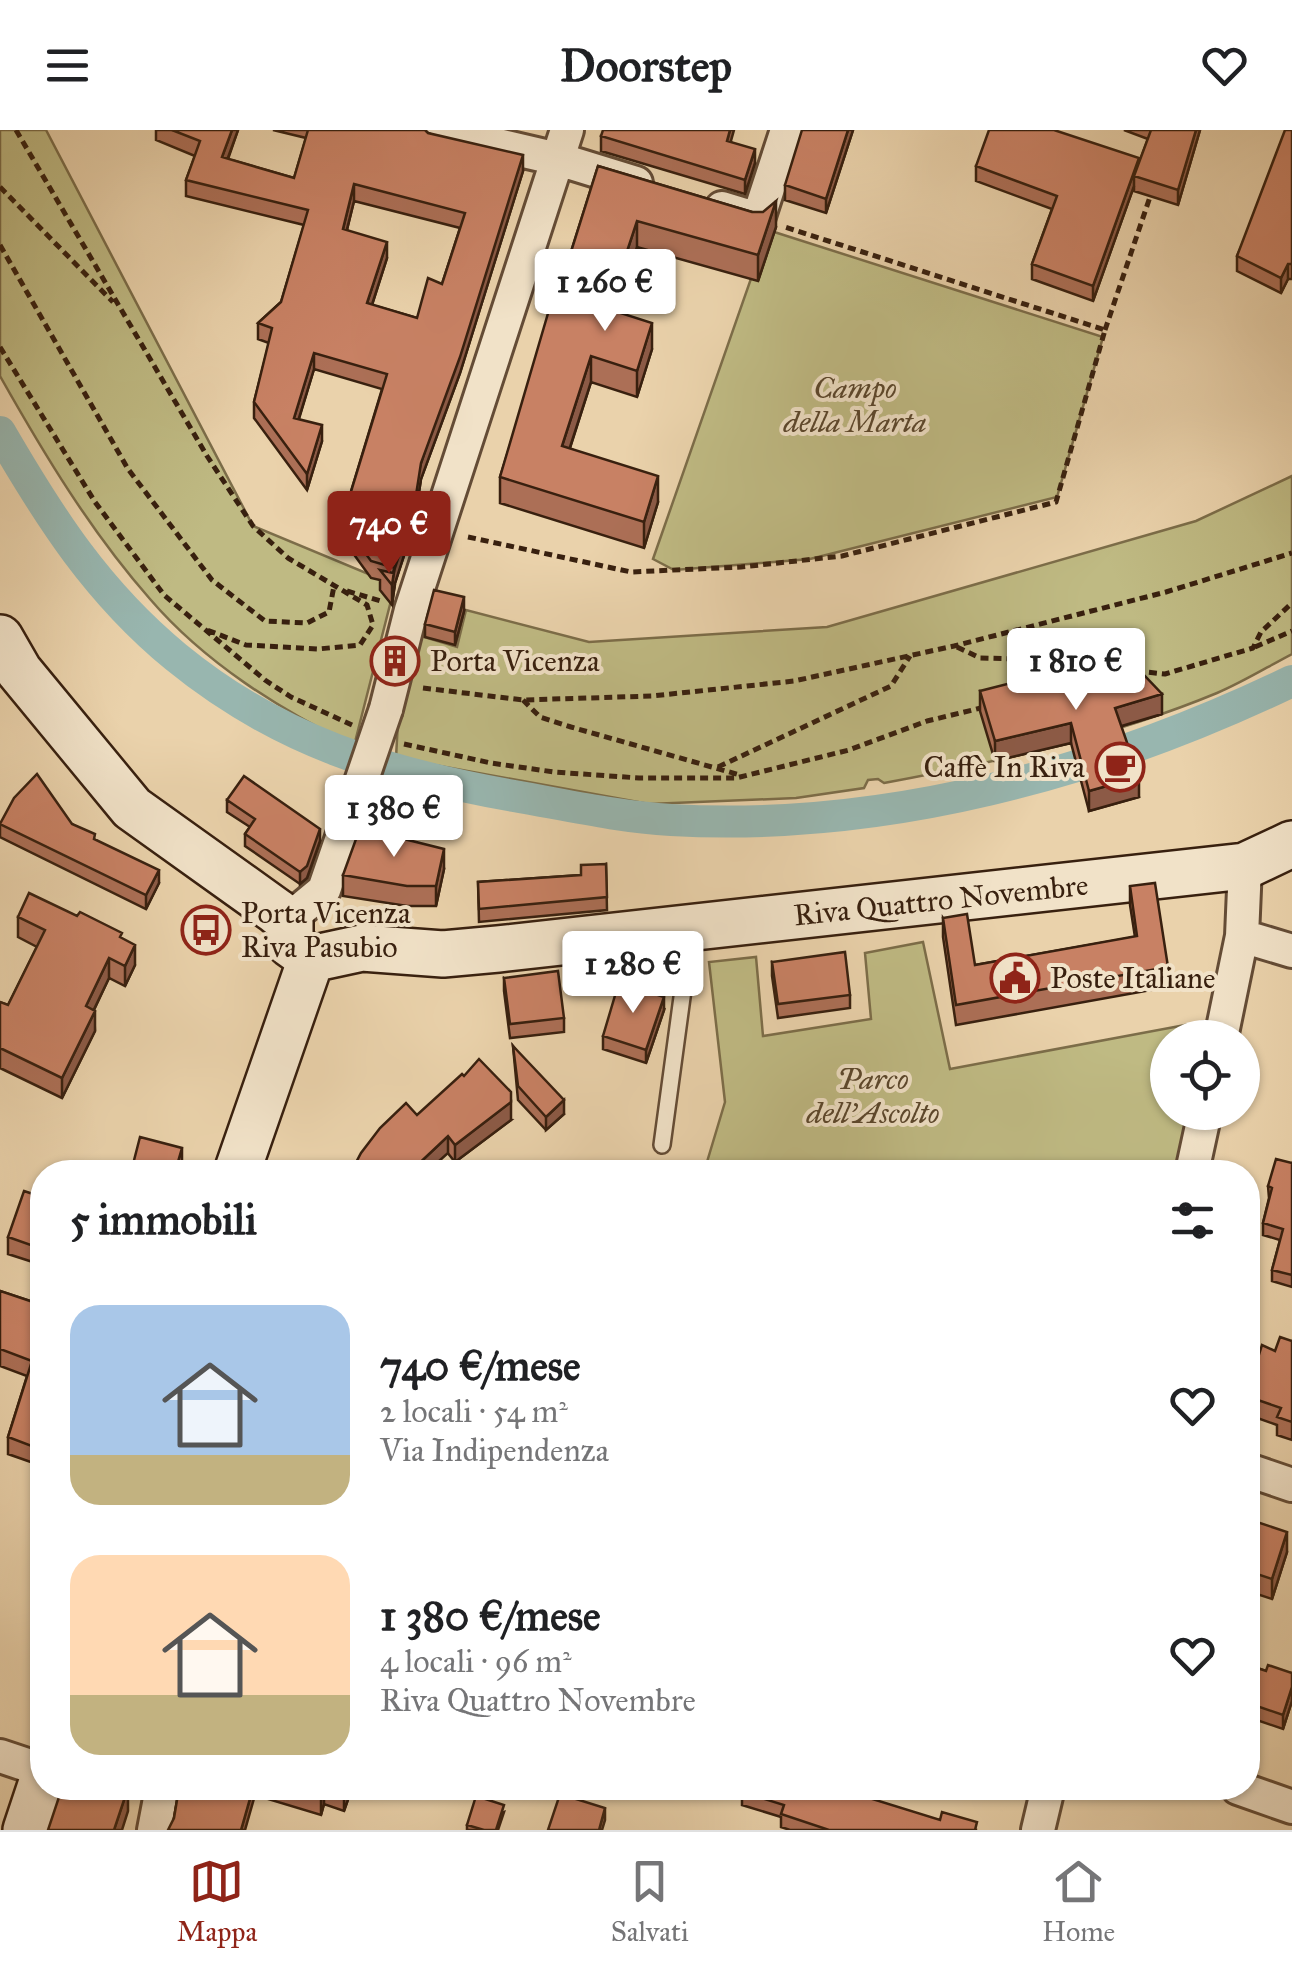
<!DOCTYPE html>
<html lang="it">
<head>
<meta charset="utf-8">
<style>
  body { margin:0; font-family:"IM FELL Great Primer",serif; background:#f6f6f6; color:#202124; height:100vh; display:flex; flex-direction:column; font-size:38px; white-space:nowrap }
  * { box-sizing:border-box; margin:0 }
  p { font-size:32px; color:#757577 }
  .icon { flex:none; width:55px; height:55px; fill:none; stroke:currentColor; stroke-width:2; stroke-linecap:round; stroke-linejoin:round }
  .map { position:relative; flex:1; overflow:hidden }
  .side { position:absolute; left:30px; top:1030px; width:1230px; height:640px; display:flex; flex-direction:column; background:#fff; border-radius:40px; box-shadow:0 2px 8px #0004 }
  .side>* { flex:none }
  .fabs { position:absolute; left:1150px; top:890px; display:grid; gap:20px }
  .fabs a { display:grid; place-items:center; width:110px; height:110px; border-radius:50%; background:#fff; box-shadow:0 2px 8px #0004; font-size:50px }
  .price { position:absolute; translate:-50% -85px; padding:0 22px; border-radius:10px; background:#fff; color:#222; font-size:32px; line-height:65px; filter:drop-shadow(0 2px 5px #0008) }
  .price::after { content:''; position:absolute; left:50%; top:60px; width:30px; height:22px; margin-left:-15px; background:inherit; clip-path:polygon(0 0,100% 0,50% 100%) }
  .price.selected { background:#8f2418; color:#fff }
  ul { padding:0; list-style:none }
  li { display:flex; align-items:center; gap:30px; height:250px; padding:0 40px }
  li span { display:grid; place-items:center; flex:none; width:280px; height:200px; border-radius:30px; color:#555 }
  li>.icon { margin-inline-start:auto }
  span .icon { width:120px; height:120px; fill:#fffc; stroke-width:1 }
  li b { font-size:42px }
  h2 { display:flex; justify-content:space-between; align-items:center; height:120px; padding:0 40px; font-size:42px }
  header { display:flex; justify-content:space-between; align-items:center; height:130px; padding:0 40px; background:#fff; font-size:45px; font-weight:700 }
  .menu { display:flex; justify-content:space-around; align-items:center; height:140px; border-top:2px solid #e0e0e0; background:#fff; font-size:28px; color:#757577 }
  .menu a { display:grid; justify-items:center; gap:5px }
  .menu .selected { color:#8f2418 }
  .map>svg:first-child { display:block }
  .green { fill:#bfba83; stroke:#7c6d49; stroke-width:2.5 }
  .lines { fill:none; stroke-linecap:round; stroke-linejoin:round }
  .canal { stroke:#98b6af; stroke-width:32 }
  .lane-casing { stroke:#644c36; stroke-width:20 }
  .street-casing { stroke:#644c36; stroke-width:38 }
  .secondary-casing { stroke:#38200f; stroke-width:50 }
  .path { stroke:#38200f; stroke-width:5; stroke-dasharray:8 5; stroke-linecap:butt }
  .lane { stroke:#f1e2c8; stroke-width:15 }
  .street { stroke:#f1e2c8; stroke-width:32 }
  .secondary { stroke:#f1e2c8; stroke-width:45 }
  .street-bridge-casing { stroke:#644c36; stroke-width:38; stroke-linecap:butt }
  .street-bridge { stroke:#f1e2c8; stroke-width:32 }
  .wall { fill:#ac6f56; stroke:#38200f; stroke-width:2.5; fill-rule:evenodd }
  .shaded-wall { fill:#8c5a46; stroke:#38200f; stroke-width:2.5 }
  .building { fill:#c88164; stroke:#38200f; stroke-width:2.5; fill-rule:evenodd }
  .labels { text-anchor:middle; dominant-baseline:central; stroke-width:8; stroke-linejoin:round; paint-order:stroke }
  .park-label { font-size:30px; font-style:italic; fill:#5a462c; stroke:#f1e2c8 }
  .poi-label { font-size:30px; fill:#38200f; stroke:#f1e2c8; text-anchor:start }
  .street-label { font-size:30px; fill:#38200f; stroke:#f1e2c8 }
</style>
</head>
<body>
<header><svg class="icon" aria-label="menu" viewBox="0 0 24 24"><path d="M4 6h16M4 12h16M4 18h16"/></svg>Doorstep<svg class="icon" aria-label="heart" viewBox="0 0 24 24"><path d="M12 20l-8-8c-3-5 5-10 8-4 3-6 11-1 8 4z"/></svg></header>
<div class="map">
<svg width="1292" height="1700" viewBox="0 0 1292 1700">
  <rect width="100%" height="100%" fill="#ead2ab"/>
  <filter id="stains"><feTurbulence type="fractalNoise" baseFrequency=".002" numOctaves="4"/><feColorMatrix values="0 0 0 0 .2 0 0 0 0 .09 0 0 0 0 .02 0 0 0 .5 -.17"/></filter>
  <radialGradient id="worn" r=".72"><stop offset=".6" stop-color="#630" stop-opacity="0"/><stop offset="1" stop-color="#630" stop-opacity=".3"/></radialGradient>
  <!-- green -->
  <path class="green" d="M0,0H46L253,396L395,455L354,616C279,579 205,533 150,469C91,402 44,324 0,246Z
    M768,100L1103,207L1057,367L810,429L674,440L653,429Z
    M1292,346V524C1267,537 1243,552 1217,563C1111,607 997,632 884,653L878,649L868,650L864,658L796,668L649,674L396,628L398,591L421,506L457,517L466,480L589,512L827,497L1196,391Z
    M923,812L950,939L1217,889L1213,907L1168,908V982L1197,983L1184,1042H704L725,972L709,832L756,827L763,906L871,889L865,823Z"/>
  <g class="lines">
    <!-- canal -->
    <path class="canal" d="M0,302C50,388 97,462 176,527C280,612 385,643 514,666C566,675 619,687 671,690C885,702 1101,643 1292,551"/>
    <!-- lane casing -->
    <g class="lane-casing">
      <path id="lane" d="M662,1015L691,801"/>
    </g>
    <!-- street casing -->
    <g class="street-casing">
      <path id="street" d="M433,0L558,29L636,53
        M722,78L758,89L787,0
        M386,579L411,480L567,0
        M290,792L295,784L324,760L347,693
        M1242,806L1292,821
        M1221,908L1242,806L1245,736
        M1192,1042L1205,982
        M1248,1340L1292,1355
        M0,1626L42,1640
        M1238,1658L1292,1677
        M154,1700L162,1658
        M1038,1700L1048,1658"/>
    </g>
    <!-- secondary casing -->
    <g class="secondary-casing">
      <path id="secondary" d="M0,508L19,541L132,678L276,781L290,792V814L311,829
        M311,829L362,818L443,824L498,819L1245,736L1292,714
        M237,1042L311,829
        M26,1700L42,1652"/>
    </g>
    <!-- path -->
    <path class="path" d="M16,0L207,326L253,396L288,428L367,475L373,495L360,515L318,519L246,515L207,500
      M0,57L113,172
      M0,115L128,339L212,450L265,491L307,493L329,482L334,456
      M1105,200L1152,61
      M0,217L95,372L164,465L265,550L291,567L352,595
      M468,407L631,442L741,437L842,426L1056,372L1105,200L785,97
      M347,461L384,472
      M957,517L980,528L1104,531
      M1255,517L1292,501
      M1136,541L1165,544L1253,518L1261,502L1292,473
      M423,558L523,570L652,566L794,551L954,516L1166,462L1292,423
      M523,570L540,587L571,597L740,645
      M404,614L491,633L554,642L639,648H736L849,620L927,591L985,577
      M718,637L891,556L910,526"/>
    <!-- lane -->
    <use href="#lane" class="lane"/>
    <!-- street -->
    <use href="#street" class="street"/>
    <!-- secondary -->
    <use href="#secondary" class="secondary"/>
    <!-- street-bridge casing -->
    <g class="street-bridge-casing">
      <path id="street-bridge" d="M347,693L386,579"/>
    </g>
    <!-- street-bridge -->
    <use href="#street-bridge" class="street-bridge"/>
  </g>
  <!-- wall -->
  <path class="wall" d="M156,0H238L228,29L294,48L306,8L273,0H425L428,3L523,41L460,243L421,349L414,395L395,453L392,475L380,460V450L371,448L342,408V391L382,259L314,239L299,289L322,311L307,360L254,288V272L269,213L258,209V193L281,172L304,95L186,66V50L195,26L156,10ZM354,71L460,98L442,154L417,188L372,175L387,128L347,100Z
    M853,0L826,83L785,70V55Z
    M1124,0H1200L1178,75L1134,61V56L1093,171L1032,149V134L1052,79L976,51V36L1139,33L1148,9Z
    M1292,0V149H1288L1281,163L1237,141V126Z
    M601,6L731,12L755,33L745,64L601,21Z
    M598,36L752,82L776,97L758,151L637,117L616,182L652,219L637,267L591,252L570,318L658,372L644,418L500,373V347Z
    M464,481L455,515L425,507V494Z
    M980,561L1162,584L1121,596L1139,667L1089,681L1071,613L995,631L980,581Z
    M227,670L320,711L307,748L300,754L245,716V704L250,697L227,682Z
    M0,694H72L159,753L146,779L0,707Z
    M606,734L607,780L479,792L478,752L581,745Z
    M444,739L436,776H407L343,766V745Z
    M1130,756L1168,837V857L956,895L943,807V788L975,835L1135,807L1130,775Z
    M18,787L122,809L135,835L125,856L109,848L94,880L95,901L62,968L0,938V872L8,875L37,817L18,807Z
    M772,832L850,865V878L778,888L772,846Z
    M504,848L564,888V902L510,908L504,861Z
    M664,880L646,933L603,919V906Z
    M513,916L564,984L546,1000L518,970Z
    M417,985L511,990L455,1032Z
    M1292,1033V1157L1272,1151V1140L1280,1110L1263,1105V1093L1269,1068L1268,1056Z
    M42,1067V1135L8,1124V1107Z
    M0,1161L42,1175V1336L8,1324V1307L27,1246L0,1236Z
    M1292,1211V1310L1277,1305V1295L1249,1285V1267L1253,1258V1244L1275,1221Z
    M1248,1389L1287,1422L1272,1469L1248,1461Z
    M1248,1535L1266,1541L1292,1543V1571L1283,1599L1248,1587Z
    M179,1658H352L344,1681L324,1674L321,1685L255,1665L174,1688Z
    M742,1662L940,1690L977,1700H790L781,1697V1687L742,1675Z
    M504,1682L498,1700H467V1695Z"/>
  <!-- shaded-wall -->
  <path class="shaded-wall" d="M232,0H238L222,44V27Z
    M730,0H734L727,25V11Z
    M848,0H853L826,83V69Z
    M1196,0H1200L1178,75V60Z
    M755,19V33L745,64V50Z
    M523,25V41L460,243L421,349L414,395L395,453L392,475V455L395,435L421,333Z
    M1139,28V43L1134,46V56L1093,171V156Z
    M354,54V71L343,115V99Z
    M776,71V97L758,151V125Z
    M637,91V117L608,205V179Z
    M387,112V128L367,190V173Z
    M1288,134V149L1281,163V148Z
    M652,193V219L637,267V241Z
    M314,223V239L294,304V288Z
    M591,226V252L562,342V316Z
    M322,295V311L307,360V344Z
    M658,346V372L644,418V392Z
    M464,467V481L455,515V502Z
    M1162,564V584L1115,598V578Z
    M1071,593V613L995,631V611Z
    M1139,647V667L1089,681V661Z
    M320,699V711L307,748L300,754V742Z
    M444,719V739L436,776V756Z
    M159,740V753L146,779V765Z
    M135,815V835L125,856V836Z
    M109,828V848L86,896V876Z
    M664,867V880L646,933V920Z
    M95,881V901L62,968V948Z
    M564,970V984L546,1000V987Z
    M511,972V990L455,1032V1015Z
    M448,1006V1023L427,1042H410Z
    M182,1018V1035L180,1042H175Z
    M1287,1402V1422L1272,1469V1449Z
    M1292,1557V1571L1283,1599V1585Z
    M128,1658V1681L122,1700H114Z
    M253,1658H255V1665L245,1700H241Z
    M324,1658V1674L321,1685V1669Z
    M346,1658H352L344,1681V1665Z
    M605,1678V1690L602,1700H599Z"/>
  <!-- building -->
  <path class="building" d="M172,0H232L222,27L294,48L308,0H425L428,3L523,25L460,227L421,333L414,378L395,438L371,431L342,391L387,244L314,223L294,288L322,295L307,344L254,272L272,198L258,193L281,172L308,80L186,50L200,11ZM354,54L465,83L442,154L428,148L417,188L367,173L387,112L343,99Z
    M603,0H730L727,11L755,19L745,50L601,6Z
    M802,0H848L826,69L785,55Z
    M989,0H1054L1139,28L1093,156L1032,134L1057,66L976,36Z
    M1151,0H1196L1178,60L1134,46Z
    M1285,0H1292V134H1288L1281,148L1237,126Z
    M598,36L752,82H763L776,71L758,125L637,91L608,179L652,193L637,241L591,226L562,316L658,346L644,392L500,347L561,139L565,141Z
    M395,435L392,455L380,440L393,443Z
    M434,460L464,467L455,502L425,494Z
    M1124,524L1162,564L1115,578L1139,647L1089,661L1071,593L995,611L980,561Z
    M37,644L72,694L95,704L94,709L159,740L146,765L0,694L14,668Z
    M244,646L320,699L307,736L300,742L245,704L255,689L227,670Z
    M360,698L444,719L436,756H407L343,745Z
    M606,734L607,767L479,779L478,752L581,745V735Z
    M1155,753L1168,837L956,875L943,788L967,784L975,835L1137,806L1130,756Z
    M29,763L77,786L80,782L122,803L120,807L135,815L125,836L109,828L86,876L95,881L62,948L0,918V872L8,875L45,800L18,787Z
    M845,822L850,865L778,874L772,832Z
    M558,841L564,888L510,894L504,848Z
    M619,852L664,867L646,920L603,906Z
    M513,916L564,970L546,987L518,956Z
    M479,929L511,962V972L455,1015L448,1006L410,1042H351L361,1023L380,998L406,973L417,985L462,944L464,946Z
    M140,1007L182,1018L175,1042H131Z
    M1276,1029L1292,1033V1145L1272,1140L1283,1099L1263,1093L1272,1058L1268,1056Z
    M24,1061L42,1067V1119L8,1107Z
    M0,1161L42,1175V1320L8,1307L32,1231L0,1219Z
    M1280,1207L1292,1211V1292L1277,1287L1281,1278L1249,1267L1257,1246L1253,1244L1262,1215L1275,1221Z
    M1248,1389L1287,1402L1272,1449L1248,1441Z
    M1248,1535L1266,1541L1268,1535L1292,1543V1557L1283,1585L1248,1573Z
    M62,1658H128L114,1700H48Z
    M179,1658H253L241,1700H168L174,1688Z
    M283,1658H346L344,1665L324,1658L321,1669Z
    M744,1658H837L940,1690L942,1682L977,1692L975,1700H829L781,1684L784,1675L742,1662Z
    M560,1664L605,1678L599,1700H548Z
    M476,1666L504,1675L496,1700H484L467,1695Z"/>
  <!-- icons -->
  <defs>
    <g id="building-ring" transform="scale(2.5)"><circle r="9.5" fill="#f1e2c8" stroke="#8f2418" stroke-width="1.5"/><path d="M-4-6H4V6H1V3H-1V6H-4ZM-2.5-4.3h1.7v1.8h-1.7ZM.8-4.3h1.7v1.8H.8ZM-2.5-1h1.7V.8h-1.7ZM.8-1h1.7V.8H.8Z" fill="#8f2418"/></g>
    <g id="cafe-ring" transform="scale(2.5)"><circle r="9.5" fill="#f1e2c8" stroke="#8f2418" stroke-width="1.5"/><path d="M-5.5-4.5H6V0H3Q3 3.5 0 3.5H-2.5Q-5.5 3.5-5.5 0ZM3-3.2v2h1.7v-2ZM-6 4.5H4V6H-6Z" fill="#8f2418"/></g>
    <g id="bus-ring" transform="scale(2.5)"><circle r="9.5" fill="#f1e2c8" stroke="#8f2418" stroke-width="1.5"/><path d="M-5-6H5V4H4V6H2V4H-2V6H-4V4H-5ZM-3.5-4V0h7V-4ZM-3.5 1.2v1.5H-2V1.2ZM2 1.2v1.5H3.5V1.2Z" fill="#8f2418"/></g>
    <g id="civic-ring" transform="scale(2.5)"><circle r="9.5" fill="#f1e2c8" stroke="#8f2418" stroke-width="1.5"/><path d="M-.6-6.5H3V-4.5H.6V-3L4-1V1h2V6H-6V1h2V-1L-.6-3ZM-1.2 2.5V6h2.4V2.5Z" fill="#8f2418"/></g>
  </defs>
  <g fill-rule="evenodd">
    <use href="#building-ring" x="395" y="531"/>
    <use href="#cafe-ring" x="1120" y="637"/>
    <use href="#bus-ring" x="206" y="800"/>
    <use href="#civic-ring" x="1015" y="848"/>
  </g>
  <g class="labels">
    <!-- park labels -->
    <g class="park-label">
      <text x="855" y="258">Campo<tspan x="855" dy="34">della Marta</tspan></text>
      <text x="873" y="949">Parco<tspan x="873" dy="34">dell'Ascolto</tspan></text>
    </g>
    <!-- poi labels -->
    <g class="poi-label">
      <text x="430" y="531">Porta Vicenza</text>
      <text x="1085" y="637" text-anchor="end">Caffè In Riva</text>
      <text x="241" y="783">Porta Vicenza<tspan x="241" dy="34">Riva Pasubio</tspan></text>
      <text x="1050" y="848">Poste Italiane</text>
    </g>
    <!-- street labels -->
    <g class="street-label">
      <text transform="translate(941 770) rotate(-6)">Riva Quattro Novembre</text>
    </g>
  </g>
  <rect width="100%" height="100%" filter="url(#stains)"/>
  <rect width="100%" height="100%" fill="url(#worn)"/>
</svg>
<div class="fabs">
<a><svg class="icon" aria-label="locate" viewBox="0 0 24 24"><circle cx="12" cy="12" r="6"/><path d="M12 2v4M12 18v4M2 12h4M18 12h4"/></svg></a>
</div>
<b class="price" style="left:605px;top:204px">1 260 €</b>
<b class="price selected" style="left:389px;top:446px">740 €</b>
<b class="price" style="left:1076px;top:583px">1 810 €</b>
<b class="price" style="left:394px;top:730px">1 380 €</b>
<b class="price" style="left:633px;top:886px">1 280 €</b>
<section class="side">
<h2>5 immobili<svg class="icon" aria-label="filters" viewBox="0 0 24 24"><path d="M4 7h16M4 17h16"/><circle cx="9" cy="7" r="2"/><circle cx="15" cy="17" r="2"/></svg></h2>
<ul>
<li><span style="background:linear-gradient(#a9c7e8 75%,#c2b280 0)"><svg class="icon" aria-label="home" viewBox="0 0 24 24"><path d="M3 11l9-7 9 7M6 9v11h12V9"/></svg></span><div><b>740 €/mese</b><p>2 locali · 54 m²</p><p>Via Indipendenza</p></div><svg class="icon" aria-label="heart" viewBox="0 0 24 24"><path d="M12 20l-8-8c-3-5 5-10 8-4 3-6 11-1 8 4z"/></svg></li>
<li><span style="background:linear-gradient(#ffd9b3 70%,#c2b280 0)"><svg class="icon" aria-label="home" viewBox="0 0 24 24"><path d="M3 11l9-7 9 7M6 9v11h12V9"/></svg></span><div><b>1 380 €/mese</b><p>4 locali · 96 m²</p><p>Riva Quattro Novembre</p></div><svg class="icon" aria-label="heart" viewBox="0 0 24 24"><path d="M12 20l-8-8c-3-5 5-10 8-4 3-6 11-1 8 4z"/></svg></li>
</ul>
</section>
</div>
<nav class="menu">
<a class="selected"><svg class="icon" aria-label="map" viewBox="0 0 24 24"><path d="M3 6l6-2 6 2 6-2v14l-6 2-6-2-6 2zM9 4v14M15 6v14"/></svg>Mappa</a>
<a><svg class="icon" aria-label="saved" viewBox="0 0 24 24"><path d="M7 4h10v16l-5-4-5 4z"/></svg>Salvati</a>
<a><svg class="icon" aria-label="home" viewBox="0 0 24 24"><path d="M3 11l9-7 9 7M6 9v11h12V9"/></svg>Home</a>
</nav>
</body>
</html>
